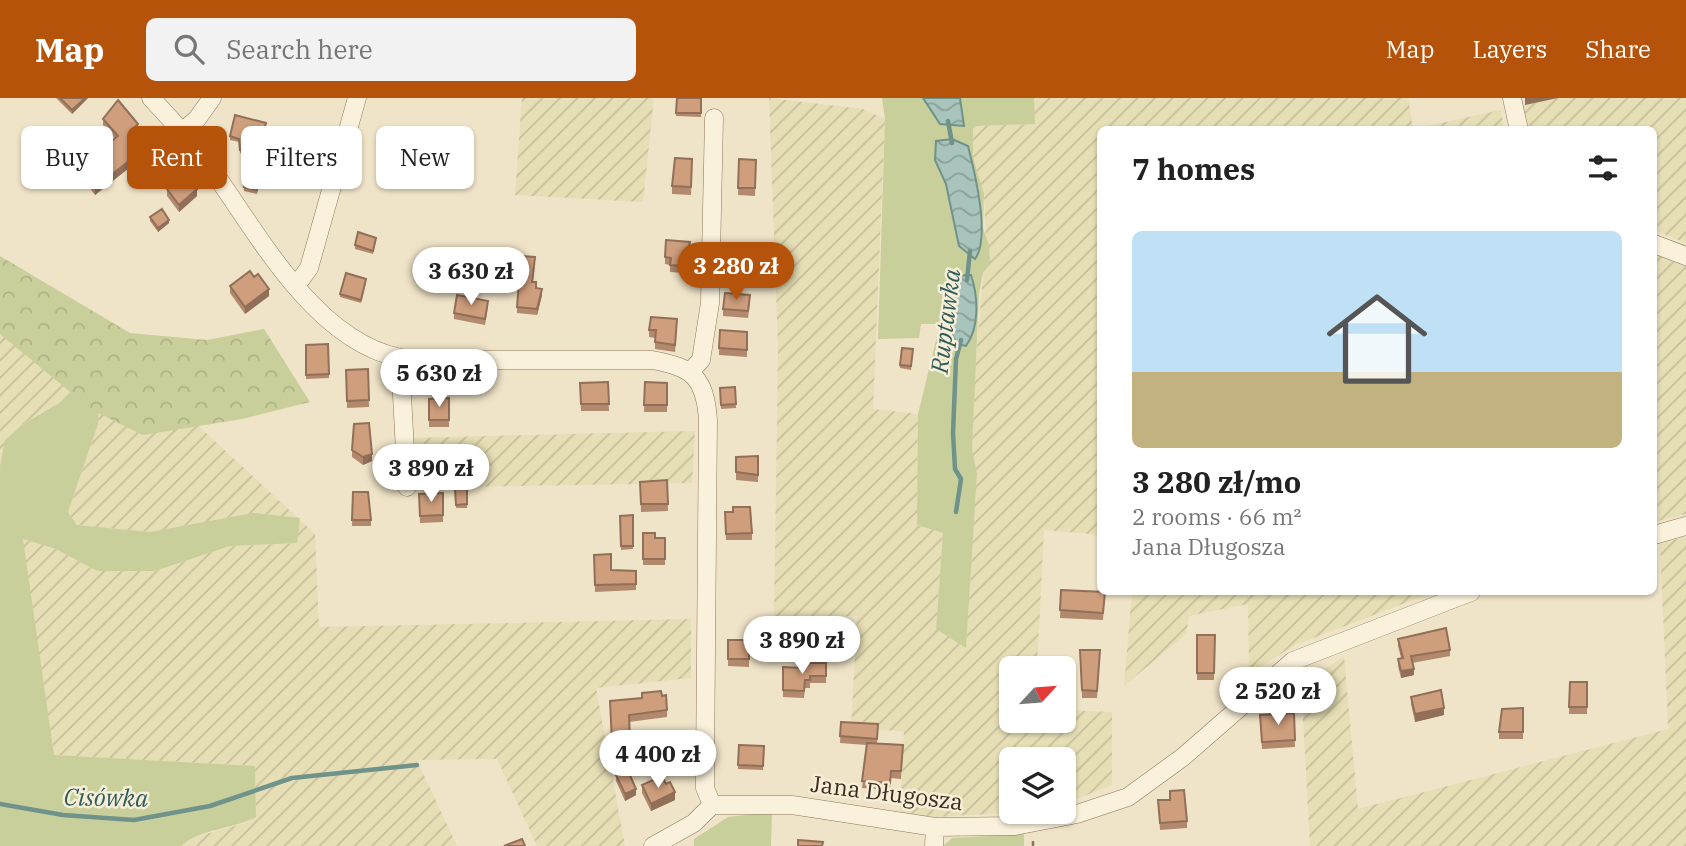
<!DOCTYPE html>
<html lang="en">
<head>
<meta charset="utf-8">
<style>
  body { margin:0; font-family:"IBM Plex Serif",serif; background:#f2f2f2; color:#222; height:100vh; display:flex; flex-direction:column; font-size:26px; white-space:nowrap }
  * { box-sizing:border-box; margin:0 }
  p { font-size:23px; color:#767676 }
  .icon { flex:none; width:38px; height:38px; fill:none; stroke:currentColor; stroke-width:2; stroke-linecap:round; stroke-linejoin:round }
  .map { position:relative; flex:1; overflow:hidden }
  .panel { position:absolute; left:1097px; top:28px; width:560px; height:469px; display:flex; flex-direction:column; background:#fff; border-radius:10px; box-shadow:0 2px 5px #0004 }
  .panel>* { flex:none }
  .top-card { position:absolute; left:21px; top:28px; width:665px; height:63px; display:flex; gap:14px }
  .needle { width:46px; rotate:64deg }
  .buttons { position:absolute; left:999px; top:558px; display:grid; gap:14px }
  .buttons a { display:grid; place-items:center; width:77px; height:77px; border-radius:10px; background:#fff; box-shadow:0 2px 5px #0004; font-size:35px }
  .price { position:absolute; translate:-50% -60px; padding:0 16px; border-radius:24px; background:#fff; color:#222; font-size:23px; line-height:46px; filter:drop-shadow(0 2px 4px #0008) }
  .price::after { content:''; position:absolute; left:50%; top:42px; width:21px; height:16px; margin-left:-10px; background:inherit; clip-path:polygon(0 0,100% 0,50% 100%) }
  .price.current { background:#b45309; color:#fff }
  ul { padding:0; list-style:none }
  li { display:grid; align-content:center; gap:14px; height:371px; padding:0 35px }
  li span { display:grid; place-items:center; height:217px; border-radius:10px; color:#555 }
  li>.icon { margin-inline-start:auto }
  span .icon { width:126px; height:126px; fill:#fffc; stroke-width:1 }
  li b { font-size:30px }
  h2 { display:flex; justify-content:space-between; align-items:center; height:84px; padding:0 35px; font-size:30px }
  .tag { padding:0 24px; border-radius:10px; background:#fff; box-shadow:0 2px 5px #0004; font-size:24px; line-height:63px }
  .tag.current { background:#b45309; color:#fff }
  header { display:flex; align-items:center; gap:42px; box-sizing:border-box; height:98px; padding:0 35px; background:#b45309; color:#fff }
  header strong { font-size:33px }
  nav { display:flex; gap:38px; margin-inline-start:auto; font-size:24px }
  .search { width:490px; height:63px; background:#f2f2f2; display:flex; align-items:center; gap:18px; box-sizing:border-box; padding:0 24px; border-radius:10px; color:#767676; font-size:26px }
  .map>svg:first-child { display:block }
  .farmland { fill:url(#farmland-furrows) }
  .grass { fill:#c9cf9b }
  .forest { fill:url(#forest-crowns) }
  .water { fill:url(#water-waves); stroke:#6f938a; stroke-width:2 }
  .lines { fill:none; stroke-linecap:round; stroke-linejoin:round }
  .stream { stroke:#6f938a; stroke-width:4.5 }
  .minor-casing { stroke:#8d765c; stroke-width:19 }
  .path { stroke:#8d765c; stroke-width:2.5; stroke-dasharray:5 3.5; stroke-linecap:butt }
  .minor { stroke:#faf1dc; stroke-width:18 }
  .wall { fill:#b2896c }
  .shaded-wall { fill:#916f58 }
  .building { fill:#cf9f7d; stroke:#916f58; stroke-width:2 }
  .labels { text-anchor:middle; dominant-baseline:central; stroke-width:5; stroke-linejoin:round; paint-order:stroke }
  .street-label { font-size:23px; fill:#3d2e20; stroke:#f7eed8 }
  .water-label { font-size:24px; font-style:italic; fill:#2f5d5a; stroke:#f7eed8 }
</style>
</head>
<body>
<header>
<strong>Map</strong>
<div class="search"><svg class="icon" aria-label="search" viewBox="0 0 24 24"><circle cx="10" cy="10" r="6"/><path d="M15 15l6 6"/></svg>Search here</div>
<nav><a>Map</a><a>Layers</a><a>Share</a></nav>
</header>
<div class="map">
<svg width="1686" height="748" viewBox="0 0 1686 748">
  <defs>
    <pattern id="farmland-furrows" width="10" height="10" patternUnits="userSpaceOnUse" patternTransform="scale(1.75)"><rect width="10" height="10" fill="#e6deb5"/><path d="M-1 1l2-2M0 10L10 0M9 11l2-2" fill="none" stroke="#c6bf9b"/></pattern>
    <pattern id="forest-crowns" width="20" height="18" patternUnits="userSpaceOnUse" patternTransform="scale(1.75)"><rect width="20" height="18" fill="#c9cf9b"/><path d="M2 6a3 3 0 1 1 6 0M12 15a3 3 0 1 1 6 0" fill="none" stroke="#aeb285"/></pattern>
    <pattern id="water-waves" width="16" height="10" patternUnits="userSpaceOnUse" patternTransform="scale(1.75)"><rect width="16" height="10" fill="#a9c4bc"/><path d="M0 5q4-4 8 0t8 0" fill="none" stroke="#8ba098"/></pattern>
  </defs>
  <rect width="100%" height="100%" fill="#f0e4c8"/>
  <!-- farmland -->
  <path class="farmland" d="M522,0H654L643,104L515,97Z
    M769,0L863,11L885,21L873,311L918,316L917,427L943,435L936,530L966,549L977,376L972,352L973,295L986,143L984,96L973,59V31L977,28L1034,26V0H1408L1413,31L1501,12L1504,31L1101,32V437L1044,432L1037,570H1012V623H1064V612L1112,614V687L1064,706V662H1012V714H1029L932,719L900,714L904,633L851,631L857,518L774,521L778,250Z
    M1556,0H1686V145L1654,132V32L1528,31L1523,7Z
    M1654,156L1686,168V416L1654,424Z
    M0,179L103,239L315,436L319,529L691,521V580L596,590L625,748H537L497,661L417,662L457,748H182L192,740L245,725L256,719L255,668L54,657L22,440L56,451L97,473H155L230,448L297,445L196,427L150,434L77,427L68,414L98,326L101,265L59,305L25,325L6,342L0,369Z
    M695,333L692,385L415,390L407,340Z
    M1686,439V748H1310L1301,585L1344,559L1358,711L1668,631L1660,445Z
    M1132,494H1434L1295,547L1249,576L1248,506L1189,518L1186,536L1124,588Z"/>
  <!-- grass -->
  <path class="grass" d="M882,0H1034L1035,26L977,28L973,31V59L984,96L983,130L989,147L990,166L983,175L979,196L972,351L977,376L966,550L936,531L943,435L917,427L918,316L940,226H921L919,240L878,241L885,21Z
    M101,264L98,326L68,414L77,427L150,434L253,415L300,420L297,445L230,448L155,473H97L56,451L23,441L54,657L255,668L256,719C237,730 195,732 182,748H0V369L5,342L25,325L59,305Z
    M772,714L771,748H694V741L728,719Z
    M1024,736V748H943L952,740Z"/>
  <!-- forest -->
  <path class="forest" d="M0,158L130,235L207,242L264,231L310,304L242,321L143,337L92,312L0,236Z"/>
  <!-- water -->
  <path class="water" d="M923,0H960L964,28L940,26Z
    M952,41L968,48C975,75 991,139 975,161L959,148L946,86L935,62L936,43Z
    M971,177C978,198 980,229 966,248L957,246L946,225L951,211L952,178Z"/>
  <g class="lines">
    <!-- stream -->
    <path class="stream" d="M948,23L952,45
      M967,182L970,153
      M956,414L961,381L955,371L953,335L956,261L961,242
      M0,706L63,717L134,722L210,708L292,680L417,667"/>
    <!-- minor casing -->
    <g class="minor-casing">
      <path id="minor" d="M151,0C172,22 192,45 210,69C260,138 320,254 414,262H652C693,269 705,280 708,322L705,671V690L712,707
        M1512,0L1519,32
        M182,34L197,21L212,0
        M1654,146L1686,158
        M296,188L309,170L357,0
        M400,261L407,389
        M690,274L701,262L710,205L714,20
        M1654,437L1686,428
        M712,707H792L935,729L1015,728L1077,716L1128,699L1183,659L1293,563L1471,494
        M653,748L694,725L712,707
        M934,748L935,729"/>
    </g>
    <!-- path -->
    <path class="path" d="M1033,748V740"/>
    <!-- minor -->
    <use href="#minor" class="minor"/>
  </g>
  <!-- wall -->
  <path class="wall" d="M56,0H88L72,16Z
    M677,0H701V19L676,18Z
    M103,21L138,33L135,36L146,51L163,69L146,82L134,66L95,97L86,85V79L90,75L86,71V64L115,41L103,27Z
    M266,29L260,50L254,48L251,58L240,55L239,44L230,42V38Z
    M319,54L314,74L309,73L307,79L284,72V65Z
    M692,61L691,97L672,96V88Z
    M739,61L756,62L755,98L738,97Z
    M259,85L257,96L244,93V89Z
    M167,91L197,98L179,114L167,98Z
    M150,119L169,125L158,134L150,123Z
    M376,143L373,156L355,151V147Z
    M690,151L684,175L670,174V167L665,166V159Z
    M535,165L533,184L542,197L537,217L517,215V209Z
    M366,185L361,205L340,199V196Z
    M230,188L269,198L245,216L230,195Z
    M750,205L748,220L723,218V211Z
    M488,209L485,227L454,221V215Z
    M677,228L675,254L655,251V240L649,239V232Z
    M747,234V259L719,257V250Z
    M328,246L329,280L306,281V247Z
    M913,255L911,272L900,270V267Z
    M368,271L369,309L347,310L346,272Z
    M608,284L609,313H581L580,285Z
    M645,284L667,285V314H644Z
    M735,289L736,310L721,311L720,290Z
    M449,300V329H429V301Z
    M352,352L372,363L363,367L352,359Z
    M758,358V384L736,382V359Z
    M667,382L668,413L641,414L640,384Z
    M455,391H467V410H456Z
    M353,394L371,422V428H352Z
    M443,395V424L420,425L419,396Z
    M725,414H733L752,435V442H726Z
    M633,417V451L621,452L620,418Z
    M643,435L655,440H665V467H643Z
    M594,457L611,472L636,473V492L595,494Z
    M1061,492L1105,494L1103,522L1060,520Z
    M1197,537H1215L1214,582H1197Z
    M1398,541L1450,552V558L1412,565L1414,577L1401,580L1398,568V561L1401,560L1398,548Z
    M728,542L749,547V569L728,568Z
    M1080,552L1100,559L1097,600H1082Z
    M826,565V585H810V590H805L804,600L783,599V569L803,570Z
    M1570,584H1587V616H1569Z
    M662,598L667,612V619L629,624L630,650L618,651L636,697L625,703L616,683L618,651H612L610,603Z
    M1411,599L1444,617L1415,624L1411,606Z
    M1523,610V641H1499V634Z
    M1294,615L1295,649L1262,651L1260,624Z
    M841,624L878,626L877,646L903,647L901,681L891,680L890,692L862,690L867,647L840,645Z
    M739,647L764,648L763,672L738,671Z
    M642,687L675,702L651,713L642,695Z
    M1158,702L1187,723V730L1160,732Z"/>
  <!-- shaded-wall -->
  <path class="shaded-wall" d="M85,0H88L72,16V12Z
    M1525,0H1558L1525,7Z
    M138,26V33L132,39V32Z
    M319,47V54L314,74V67Z
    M134,59V66L95,97V90Z
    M163,63V69L146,82V75Z
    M197,91V98L179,114V107Z
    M169,122V125L158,134V130Z
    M690,144V151L684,175V168Z
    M269,191V198L245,216V209Z
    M542,191V197L537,217V211Z
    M372,356V363L363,367V359Z
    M1414,571V577L1401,580V573Z
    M1444,610V617L1415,624V616Z
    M636,691V697L625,703V696Z
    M675,694V702L651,713V706Z"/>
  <!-- building -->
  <path class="building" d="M60,0H85L72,12Z
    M677,0H701V15H676Z
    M118,2L138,26L132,32L146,51L151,46L163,63L146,75L134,59L95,90L86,79L93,72L86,64L118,38L103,21Z
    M235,17L266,25L260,46L254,45L251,55L240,52L239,41L230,38Z
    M291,40L319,47L314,67L309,66L307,71L284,65Z
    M675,60L692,61L691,89L672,88Z
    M739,61L756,62L755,90H738Z
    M247,78L259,81L257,92L244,89Z
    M182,80L186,85L190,82L197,91L179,107L167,91Z
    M162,111L169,122L158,130L150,119Z
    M358,134L376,140L373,153L355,147Z
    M666,142L690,144L684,168L670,167L671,160L665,159Z
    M521,158L535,159L532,184H536V190L542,191L537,211L517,209Z
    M250,173L254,179L258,176L269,191L245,209L230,188Z
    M346,175L366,181L361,202L340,196Z
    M725,195L750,197L748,213L723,211Z
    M457,197L488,203L485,221L454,215Z
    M651,219L677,221L675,247L655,244L656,232H649Z
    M720,232L747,234V252L719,250Z
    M328,246L329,276L306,277V247Z
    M902,250L913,251L911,268L900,267Z
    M368,271L369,302L347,303L346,272Z
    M608,284L609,306H581L580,285Z
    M645,284L667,285V307H644Z
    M735,289L736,306L721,307L720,290Z
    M449,300V322H429V301Z
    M369,325L372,356L363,359L352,352L354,326Z
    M758,358V377L736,374V359Z
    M667,382L668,406H641L640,384Z
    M455,391H467V406L456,407Z
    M353,394H368L371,422H352Z
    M443,395V417L420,418L419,396Z
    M733,409H750L752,435L726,436L725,414H733Z
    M633,417V448H621L620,418Z
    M643,435H655V440H665V461H643Z
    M611,456V472L636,473V486L595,487L594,457Z
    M1061,492L1105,494L1103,515L1060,512Z
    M1446,530L1450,552L1411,558L1414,571L1401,573L1398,561L1403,560L1398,541Z
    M1197,537H1215L1214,575H1197Z
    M728,542H745V547H749V561H728Z
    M1080,552H1100L1097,593L1082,592Z
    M804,565H826V578H810V582H805L804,593L783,592V569L803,570Z
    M1570,584H1587V609H1569Z
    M1441,592L1444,610L1415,616L1411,599Z
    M661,593L662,598L666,597L667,612L629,617L630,643L612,644L610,603L642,600V595Z
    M1523,610V634H1499L1502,611Z
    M1294,615L1295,642L1262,644L1260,617Z
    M841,624L878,626L877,641L840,638Z
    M867,645L903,647L901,673H891L890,685L862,683Z
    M739,647L764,648L763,668L738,667Z
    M618,650L636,691L625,696L616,677Z
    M662,678L666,686L670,684L675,694L651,706L642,687Z
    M1184,692L1187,723L1160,725L1158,702H1170V693Z
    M522,741L525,748H504Z
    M798,742L823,744L822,748H798Z"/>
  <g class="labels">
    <!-- street labels -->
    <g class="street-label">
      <text transform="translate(887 694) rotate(7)">Jana Długosza</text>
    </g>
    <!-- water labels -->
    <g class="water-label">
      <text transform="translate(945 223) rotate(-83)">Ruptawka</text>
      <text transform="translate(106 699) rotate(1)">Cisówka</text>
    </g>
  </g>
</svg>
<div class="buttons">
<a><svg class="needle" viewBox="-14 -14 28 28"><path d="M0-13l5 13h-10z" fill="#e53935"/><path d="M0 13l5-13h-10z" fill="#767676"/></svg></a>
<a><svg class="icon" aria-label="layers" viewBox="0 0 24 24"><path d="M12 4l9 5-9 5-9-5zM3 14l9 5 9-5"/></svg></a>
</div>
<b class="price current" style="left:736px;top:204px">3 280 zł</b>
<b class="price" style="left:471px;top:209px">3 630 zł</b>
<b class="price" style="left:439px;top:311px">5 630 zł</b>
<b class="price" style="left:431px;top:406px">3 890 zł</b>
<b class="price" style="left:802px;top:578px">3 890 zł</b>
<b class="price" style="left:1278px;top:629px">2 520 zł</b>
<b class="price" style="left:658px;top:692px">4 400 zł</b>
<div class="top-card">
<a class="tag">Buy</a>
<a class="tag current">Rent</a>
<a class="tag">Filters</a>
<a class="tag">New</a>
</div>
<section class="panel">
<h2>7 homes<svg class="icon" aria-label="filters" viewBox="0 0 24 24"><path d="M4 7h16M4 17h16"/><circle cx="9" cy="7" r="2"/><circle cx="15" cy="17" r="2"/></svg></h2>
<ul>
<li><span style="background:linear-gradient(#bfe0f5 65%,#c2b280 0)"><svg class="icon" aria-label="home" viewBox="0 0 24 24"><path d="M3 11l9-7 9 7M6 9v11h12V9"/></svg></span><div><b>3 280 zł/mo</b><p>2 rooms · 66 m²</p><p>Jana Długosza</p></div></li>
</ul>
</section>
</div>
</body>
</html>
